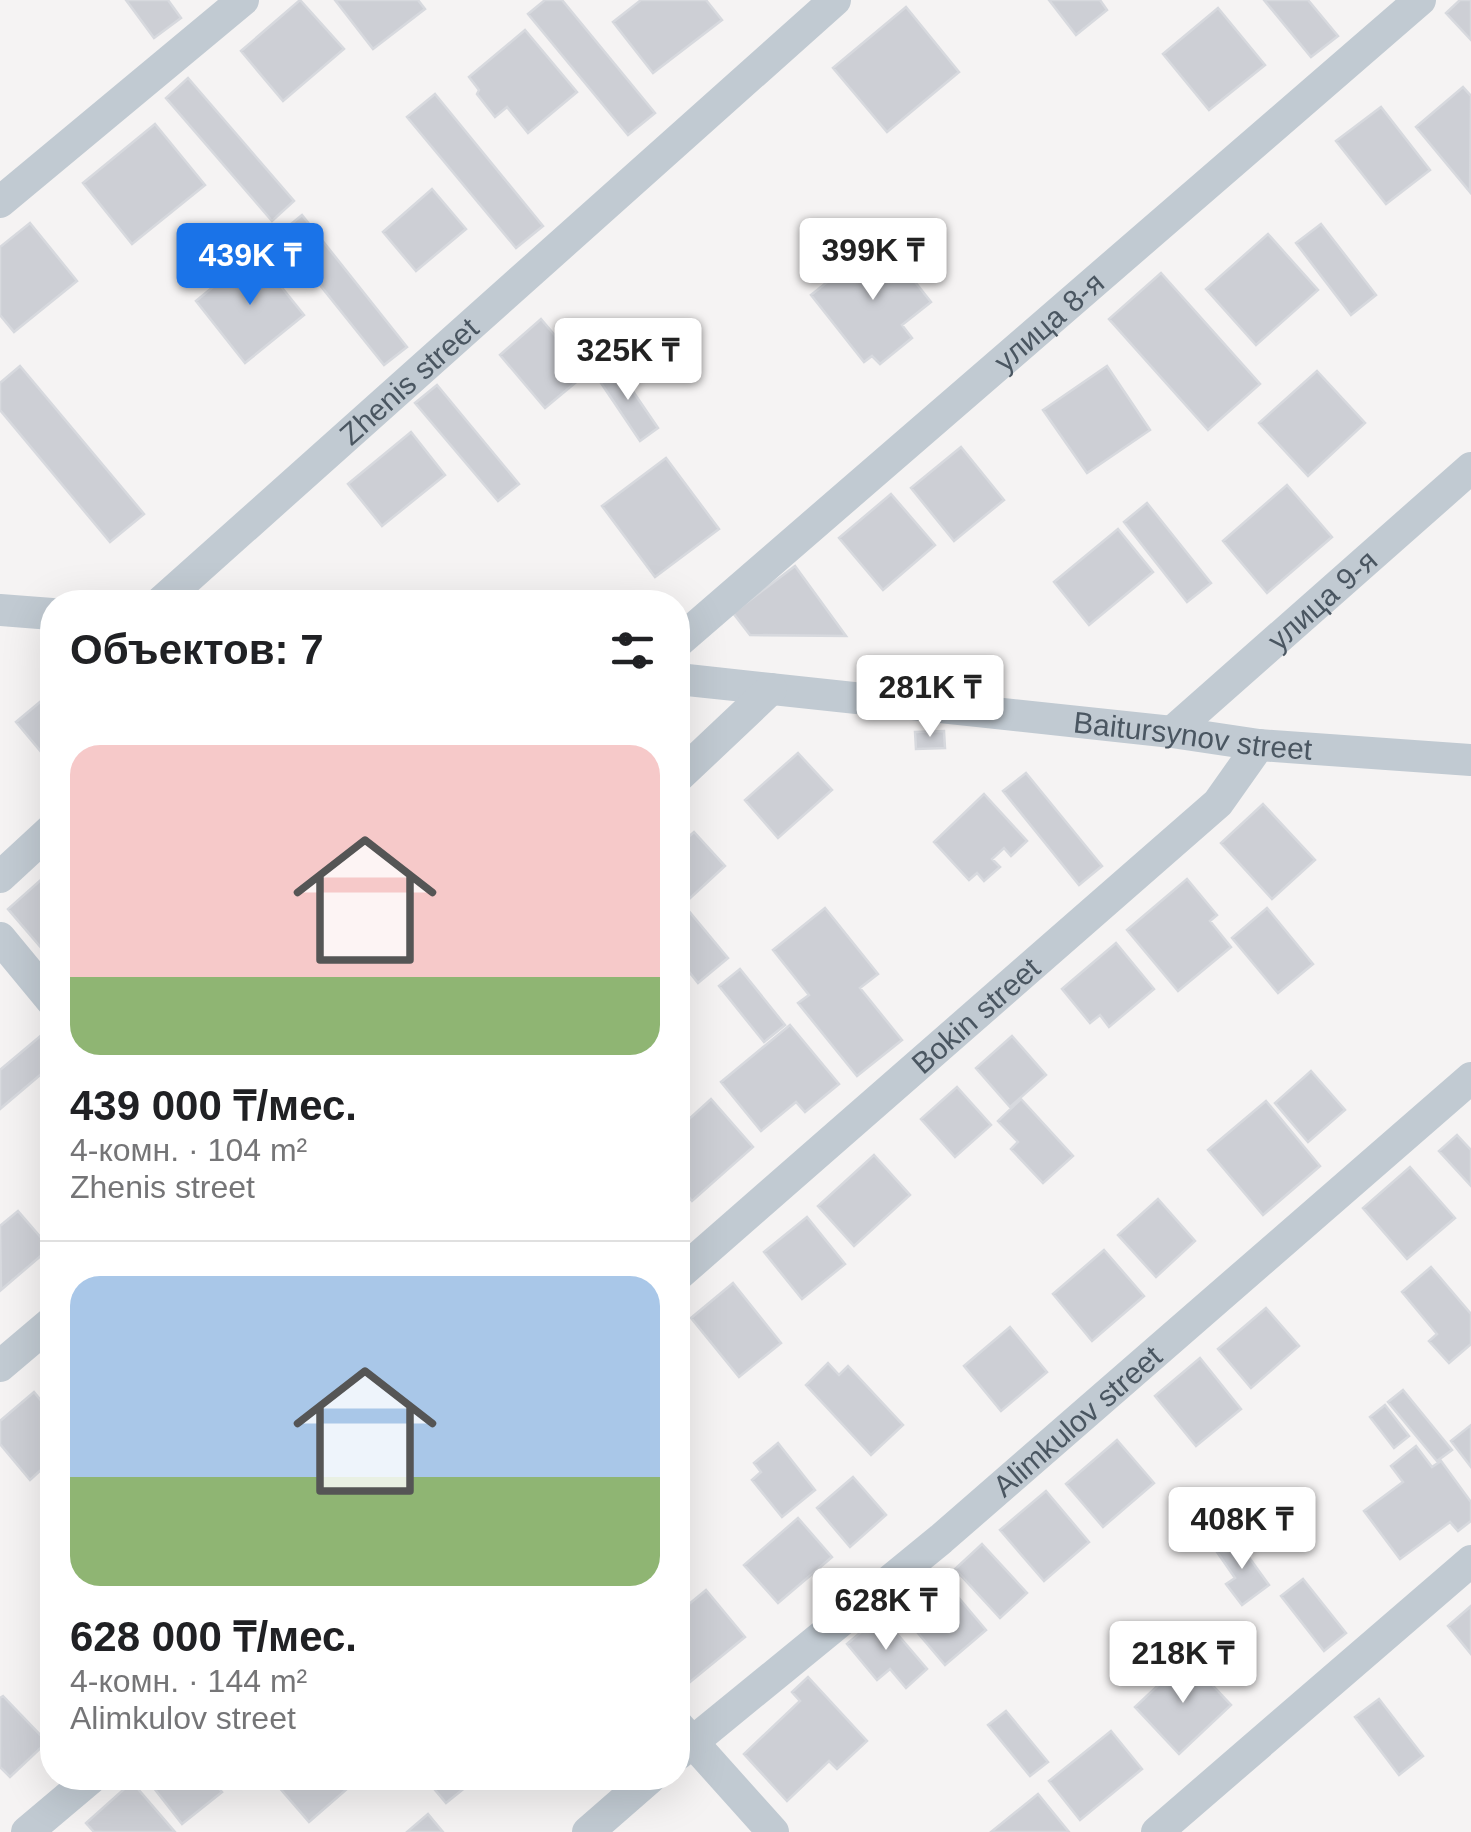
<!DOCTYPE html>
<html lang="ru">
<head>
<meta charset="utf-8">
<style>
  body { margin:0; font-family:Arial,sans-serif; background:#f2f2f2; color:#202124; height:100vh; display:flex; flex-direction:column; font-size:38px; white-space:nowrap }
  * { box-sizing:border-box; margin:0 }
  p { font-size:32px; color:#757577 }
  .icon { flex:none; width:55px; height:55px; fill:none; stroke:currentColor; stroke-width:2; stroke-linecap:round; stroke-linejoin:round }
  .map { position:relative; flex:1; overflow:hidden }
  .details { position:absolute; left:40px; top:590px; width:650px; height:1200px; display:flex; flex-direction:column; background:#fff; border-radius:40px; box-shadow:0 10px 40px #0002 }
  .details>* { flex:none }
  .price { position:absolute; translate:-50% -85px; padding:0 22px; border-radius:10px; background:#fff; color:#222; font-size:32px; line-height:65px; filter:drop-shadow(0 2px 5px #0008) }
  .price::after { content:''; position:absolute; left:50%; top:60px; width:30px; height:22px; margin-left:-15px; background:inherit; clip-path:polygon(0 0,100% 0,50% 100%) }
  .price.selected { background:#1a73e8; color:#fff }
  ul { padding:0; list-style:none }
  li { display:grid; align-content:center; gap:20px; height:530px; padding:0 30px }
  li+li { border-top:2px solid #e0e0e0 }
  li span { display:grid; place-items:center; height:310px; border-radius:30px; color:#555 }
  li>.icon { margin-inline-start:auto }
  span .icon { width:180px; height:180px; fill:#fffc; stroke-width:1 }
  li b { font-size:42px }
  h2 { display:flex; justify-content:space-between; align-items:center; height:120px; padding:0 30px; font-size:42px }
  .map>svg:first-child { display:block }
  .building { fill:#cdcfd5; stroke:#d7d9de; stroke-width:2.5 }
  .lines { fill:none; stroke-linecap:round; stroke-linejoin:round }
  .street { stroke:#c1cad2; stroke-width:32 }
  .labels { text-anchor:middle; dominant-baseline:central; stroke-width:8; stroke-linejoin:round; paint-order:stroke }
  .street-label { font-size:30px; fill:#4a5661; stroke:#fff }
</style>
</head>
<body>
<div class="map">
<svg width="1471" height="1832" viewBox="0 0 1471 1832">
  <rect width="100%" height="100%" fill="#f5f3f3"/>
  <!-- building -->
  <path class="building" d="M126,0H168L181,18L154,38Z
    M300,0L344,49L283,101L241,51Z
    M335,0H418L425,9L373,49Z
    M545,0H562L655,113L628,135L528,14Z
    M641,0H706L722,20L653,73L613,22Z
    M1049,0H1100L1107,10L1076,35Z
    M1264,0H1308L1338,36L1311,57Z
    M1460,0H1471V40L1446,13Z
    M906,7L959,72L887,132L833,68Z
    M1218,8L1265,65L1209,110L1163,54Z
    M525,30L577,92L528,133L507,107L495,117L477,94L479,90L469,77Z
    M188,78L294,201L272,221L166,98Z
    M1463,87L1471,96L1470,192L1416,127Z
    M435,94L543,226L516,248L407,117Z
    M1381,107L1430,170L1386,204L1336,141Z
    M155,124L205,185L132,244L83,183Z
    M432,189L466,229L416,271L383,232Z
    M302,215L407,347L384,365L279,234Z
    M30,223L77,281L14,332L0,315V247Z
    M1321,224L1376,295L1351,315L1296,243Z
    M1268,234L1318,290L1256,345L1206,289Z
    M881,239L931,302L902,325L912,338L880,364L872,356L864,362L811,295Z
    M254,253L304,315L245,363L196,301Z
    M1161,273L1260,384L1208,430L1109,319Z
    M541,319L587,373L545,408L500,355Z
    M615,365L658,428L640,441L597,377Z
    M20,366L144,514L110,542L0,410V383Z
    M1107,366L1150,430L1087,473L1043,410Z
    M1317,371L1365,423L1308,476L1259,423Z
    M437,385L519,484L498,501L415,403Z
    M411,432L445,475L382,526L348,484Z
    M961,447L1004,500L954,541L911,488Z
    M666,458L719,529L655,577L602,506Z
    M1287,485L1332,537L1267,593L1223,541Z
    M891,494L935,545L883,590L839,538Z
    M1147,503L1211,583L1187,602L1124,522Z
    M1118,529L1153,572L1089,625L1054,582Z
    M795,566L846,636L750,635L733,613Z
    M52,692V765L16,722Z
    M944,731L945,748L916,749L915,732Z
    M798,753L832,790L778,838L745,800Z
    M1026,773L1102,866L1079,885L1003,791Z
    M984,794L1027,841L1011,856L1004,848L992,859L1000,867L984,881L977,873L969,880L934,842Z
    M1263,804L1315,860L1272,899L1221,843Z
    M694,832L725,866L687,901L678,890V846Z
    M52,870V941L43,950L8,909Z
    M1187,879L1217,915L1210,921L1231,947L1178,991L1127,930Z
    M678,898L728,958L698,983L678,958Z
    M825,908L878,974L860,988L902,1040L857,1076L798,1003L809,995L773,950Z
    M1267,908L1313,964L1278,993L1232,938Z
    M1116,943L1154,989L1109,1027L1100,1015L1090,1023L1062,989Z
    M740,969L785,1025L764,1042L719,986Z
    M790,1025L839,1084L805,1112L796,1102L761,1131L721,1082Z
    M44,1033L52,1043V1065L0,1109V1070Z
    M1012,1036L1046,1075L1010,1107L976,1068Z
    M1311,1071L1345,1110L1308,1142L1275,1103Z
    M957,1087L991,1125L955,1157L921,1119Z
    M711,1099L753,1147L692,1201L678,1184V1129Z
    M1021,1099L1073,1156L1043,1183L1011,1149L1018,1142L998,1121Z
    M1266,1101L1320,1166L1263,1215L1208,1150Z
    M1457,1135L1471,1150V1186L1439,1151Z
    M874,1155L910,1195L854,1246L818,1206Z
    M1410,1167L1455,1218L1407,1259L1363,1208Z
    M1158,1199L1195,1241L1156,1277L1118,1235Z
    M18,1211L50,1248L1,1290L0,1226Z
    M807,1217L845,1264L802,1299L764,1252Z
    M1104,1250L1144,1296L1092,1341L1053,1294Z
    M1431,1267L1471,1314V1344L1449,1363L1429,1341L1437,1334L1402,1292Z
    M733,1283L781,1343L739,1377L691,1318Z
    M1266,1308L1299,1346L1251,1388L1218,1349Z
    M1010,1327L1047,1372L1001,1411L964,1366Z
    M1200,1358L1241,1409L1196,1446L1155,1396Z
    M828,1363L839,1375L848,1366L903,1425L871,1455L806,1385Z
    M1403,1390L1452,1450L1437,1461L1388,1402Z
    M34,1392L52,1414V1460L30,1480L0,1444V1421Z
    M1385,1405L1409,1436L1394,1448L1370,1417Z
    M1471,1425V1467L1451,1441Z
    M1117,1440L1154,1483L1103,1527L1066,1484Z
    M778,1443L815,1490L782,1517L752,1480L761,1472L754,1463Z
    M1416,1446L1432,1467L1441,1461L1471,1502V1521L1458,1531L1450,1522L1400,1559L1364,1511L1403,1482L1391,1466Z
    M853,1477L886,1515L850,1547L817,1508Z
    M1046,1491L1089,1542L1044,1581L1000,1530Z
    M798,1518L832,1557L778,1603L744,1565Z
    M1235,1538L1269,1585L1242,1605L1226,1584L1235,1578L1217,1552Z
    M982,1544L1027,1593L1000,1618L955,1569Z
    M1303,1579L1346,1633L1324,1651L1281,1596Z
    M947,1584L986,1630L945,1665L906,1619Z
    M706,1590L745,1637L690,1682L678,1667V1613Z
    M1471,1606V1654L1448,1626Z
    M881,1615L927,1669L906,1688L890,1669L877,1680L847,1644Z
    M1187,1658L1231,1705L1179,1754L1135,1707Z
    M808,1677L867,1741L837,1769L829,1761L787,1801L744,1754L800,1701L792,1692Z
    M3,1696L47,1742L10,1777L0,1767V1698Z
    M1379,1699L1423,1756L1399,1775L1355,1717Z
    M1006,1711L1048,1762L1030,1776L988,1725Z
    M1111,1731L1142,1769L1080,1820L1049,1781Z
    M146,1778H210L222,1792L182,1824Z
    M271,1778H337L347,1789L309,1822Z
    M425,1778H477L446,1803Z
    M132,1782L175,1832H94L86,1823Z
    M1038,1794L1069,1832H991Z
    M428,1814L443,1832H407Z"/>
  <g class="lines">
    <!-- street -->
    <g class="street">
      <path d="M0,202L243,0"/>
      <path id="s1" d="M161,602L835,0"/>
      <path d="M0,610L52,614"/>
      <path id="s2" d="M678,642L1420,0"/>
      <path id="s3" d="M678,679L1172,732L1259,745L1471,760"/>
      <path id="s4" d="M1172,732L1471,468"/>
      <path d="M678,777L771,689"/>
      <path d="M0,877L52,829"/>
      <path d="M0,938L52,1001"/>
      <path id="s5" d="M678,1275L1218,803L1259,745"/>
      <path d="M0,1366L52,1322"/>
      <path d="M678,1726L773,1832"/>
      <path id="s6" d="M678,1754L941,1539L1471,1078"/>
      <path d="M27,1832L91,1778"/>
      <path d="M588,1832L650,1778"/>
      <path d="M1157,1832L1471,1561"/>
    </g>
  </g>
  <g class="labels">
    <!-- street labels -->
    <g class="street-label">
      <text stroke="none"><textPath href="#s2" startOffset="490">улица 8-я</textPath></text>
      <text stroke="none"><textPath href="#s1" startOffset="332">Zhenis street</textPath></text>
      <text stroke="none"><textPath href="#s4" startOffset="200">улица 9-я</textPath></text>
      <text stroke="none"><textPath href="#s3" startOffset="518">Baitursynov street</textPath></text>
      <text stroke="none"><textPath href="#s5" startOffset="395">Bokin street</textPath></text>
      <text stroke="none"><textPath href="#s6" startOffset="520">Alimkulov street</textPath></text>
    </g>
  </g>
</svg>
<b class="price" style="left:873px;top:303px">399K ₸</b>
<b class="price selected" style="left:250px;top:308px">439K ₸</b>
<b class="price" style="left:628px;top:403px">325K ₸</b>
<b class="price" style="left:930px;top:740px">281K ₸</b>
<b class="price" style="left:1242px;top:1572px">408K ₸</b>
<b class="price" style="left:886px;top:1653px">628K ₸</b>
<b class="price" style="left:1183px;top:1706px">218K ₸</b>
<section class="details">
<h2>Объектов: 7<svg class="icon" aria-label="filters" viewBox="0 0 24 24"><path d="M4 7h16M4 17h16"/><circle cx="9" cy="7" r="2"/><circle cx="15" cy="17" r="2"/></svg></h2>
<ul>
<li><span style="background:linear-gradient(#f6c9c9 75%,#8fb573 0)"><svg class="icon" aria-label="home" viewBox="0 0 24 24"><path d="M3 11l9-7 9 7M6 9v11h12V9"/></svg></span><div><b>439 000 ₸/мес.</b><p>4-комн. · 104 m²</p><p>Zhenis street</p></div></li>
<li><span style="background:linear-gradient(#a9c7e8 65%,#8fb573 0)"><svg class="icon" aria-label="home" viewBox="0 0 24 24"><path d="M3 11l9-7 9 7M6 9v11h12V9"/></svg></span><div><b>628 000 ₸/мес.</b><p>4-комн. · 144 m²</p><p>Alimkulov street</p></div></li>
</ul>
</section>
</div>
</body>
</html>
